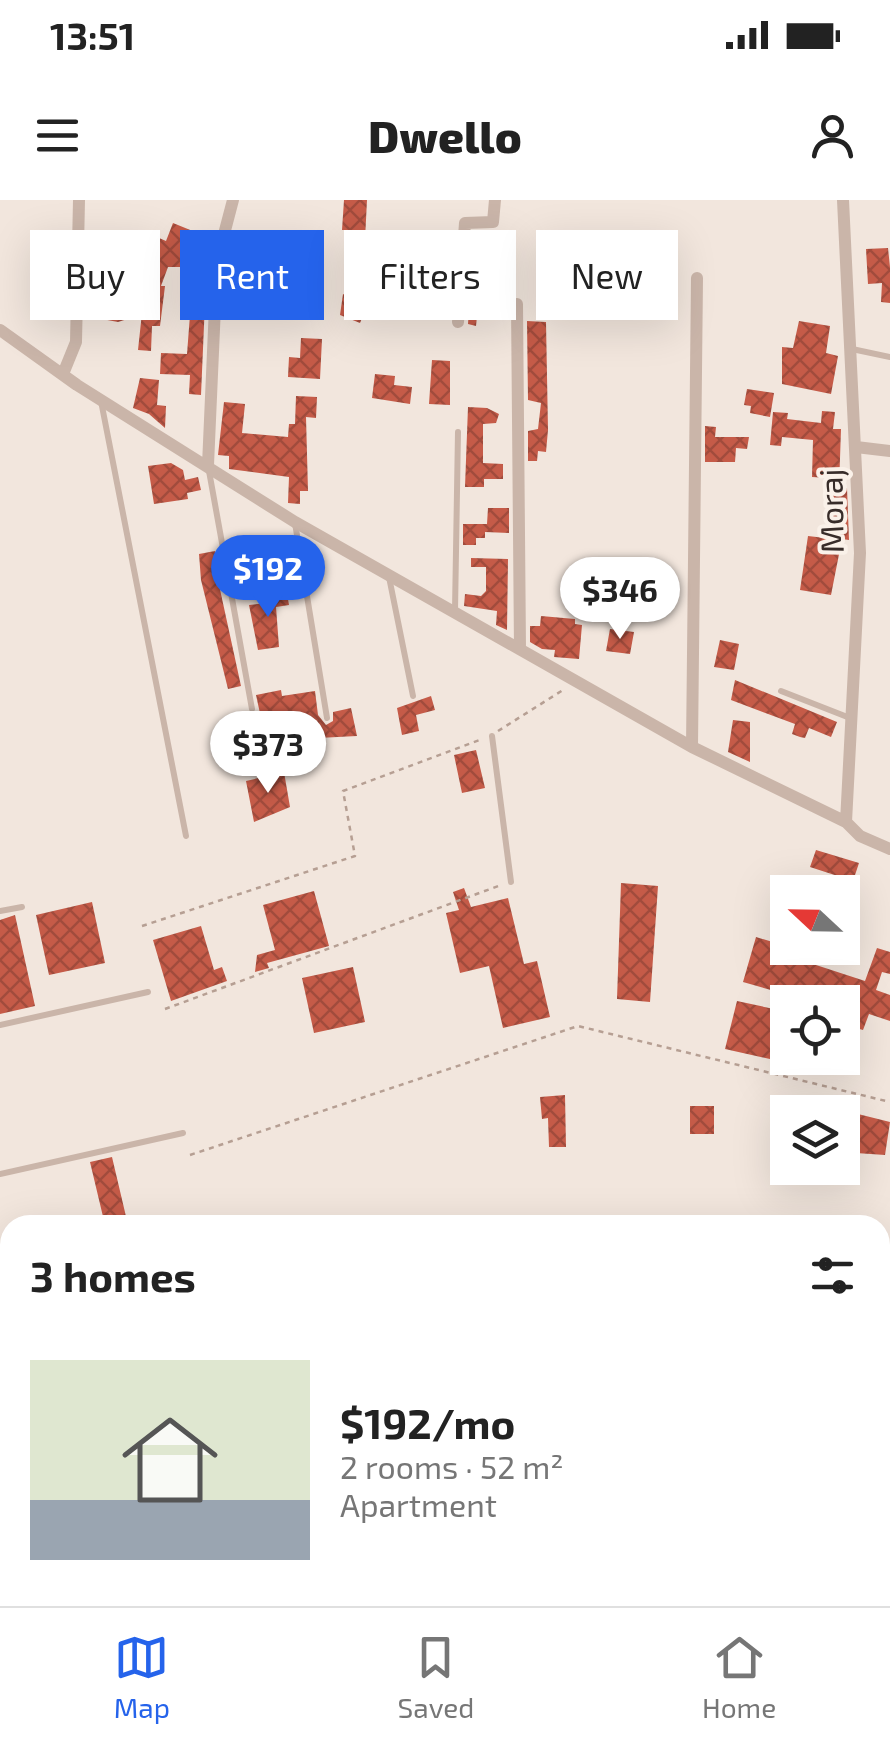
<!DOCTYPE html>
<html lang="en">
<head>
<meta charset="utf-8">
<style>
  body { margin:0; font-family:"Exo 2",sans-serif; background:#f2f2f2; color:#222; height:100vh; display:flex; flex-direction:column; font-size:38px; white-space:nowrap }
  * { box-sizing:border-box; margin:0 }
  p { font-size:32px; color:#767676 }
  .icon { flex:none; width:55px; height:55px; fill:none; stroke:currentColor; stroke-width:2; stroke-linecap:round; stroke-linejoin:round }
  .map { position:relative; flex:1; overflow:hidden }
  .drawer { position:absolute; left:0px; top:1015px; width:890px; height:392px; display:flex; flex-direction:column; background:#fff; border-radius:30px 30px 0 0; box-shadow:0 10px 40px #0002 }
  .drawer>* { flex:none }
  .guide { position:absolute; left:30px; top:30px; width:830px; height:90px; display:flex; gap:20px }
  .needle { width:65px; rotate:292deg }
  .controls { position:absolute; left:770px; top:675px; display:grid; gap:20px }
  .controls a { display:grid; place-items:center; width:90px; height:90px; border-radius:0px; background:#fff; box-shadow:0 10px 40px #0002; font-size:50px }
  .price { position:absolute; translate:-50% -85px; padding:0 22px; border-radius:35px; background:#fff; color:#222; font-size:32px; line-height:65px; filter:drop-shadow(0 2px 5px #0008) }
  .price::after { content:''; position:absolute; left:50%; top:60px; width:30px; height:22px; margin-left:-15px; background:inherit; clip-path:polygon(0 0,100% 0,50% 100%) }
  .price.selected { background:#2563eb; color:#fff }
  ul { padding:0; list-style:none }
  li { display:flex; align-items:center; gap:30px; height:250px; padding:0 30px }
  li span { display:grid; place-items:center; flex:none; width:280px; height:200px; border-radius:0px; color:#555 }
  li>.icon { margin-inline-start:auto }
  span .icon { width:120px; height:120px; fill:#fffc; stroke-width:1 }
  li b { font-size:42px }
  h2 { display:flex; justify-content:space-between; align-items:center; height:120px; padding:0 30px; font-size:42px }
  .pill { padding:0 35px; border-radius:0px; background:#fff; box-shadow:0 10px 40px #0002; font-size:35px; line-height:90px }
  .pill.selected { background:#2563eb; color:#fff }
  .status { display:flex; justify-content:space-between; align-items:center; height:70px; padding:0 50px; background:#fff; direction:ltr }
  .status svg { height:28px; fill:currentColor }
  header { display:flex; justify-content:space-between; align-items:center; height:130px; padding:0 30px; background:#fff; font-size:45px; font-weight:800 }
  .tabs { display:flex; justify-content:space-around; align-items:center; height:140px; border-top:2px solid #e0e0e0; background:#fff; font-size:28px; color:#767676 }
  .tabs a { display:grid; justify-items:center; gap:5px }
  .tabs .selected { color:#2563eb }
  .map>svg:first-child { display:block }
  .building { fill:url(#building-cross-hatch) }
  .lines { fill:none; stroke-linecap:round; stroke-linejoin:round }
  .path { stroke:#b69f93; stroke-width:2.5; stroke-dasharray:5 5; stroke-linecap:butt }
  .service { stroke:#cab5a9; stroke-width:6 }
  .minor { stroke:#cab5a9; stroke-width:12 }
  .labels { text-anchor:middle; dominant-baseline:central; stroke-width:8; stroke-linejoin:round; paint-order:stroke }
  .street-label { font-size:32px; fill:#372c29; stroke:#faf1e9 }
</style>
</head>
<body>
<div class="status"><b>13:51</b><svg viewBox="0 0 49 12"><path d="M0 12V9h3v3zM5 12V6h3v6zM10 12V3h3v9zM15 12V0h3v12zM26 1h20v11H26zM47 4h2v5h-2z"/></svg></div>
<header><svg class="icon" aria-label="menu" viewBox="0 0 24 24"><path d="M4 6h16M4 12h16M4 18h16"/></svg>Dwello<svg class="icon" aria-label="person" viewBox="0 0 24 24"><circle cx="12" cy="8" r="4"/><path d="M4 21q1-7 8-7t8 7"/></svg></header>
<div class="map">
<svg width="890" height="1406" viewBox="0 0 890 1406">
  <defs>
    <pattern id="building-cross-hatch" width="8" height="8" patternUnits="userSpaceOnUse" patternTransform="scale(2.5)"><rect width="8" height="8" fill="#c55b48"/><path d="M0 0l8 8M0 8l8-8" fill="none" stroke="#a14b3c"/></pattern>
  </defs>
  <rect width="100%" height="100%" fill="#f2e6dd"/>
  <!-- building -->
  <path class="building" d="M344,0H367L364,60L348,58L352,30H342Z
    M173,23L200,34L192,54L205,55L203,80H189L190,70L184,67H168L161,86H165L160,126H152L151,151L138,150L145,85H150L159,58L136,48L134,79L106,78L107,58L120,59L112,43L116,39L140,40L143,31L166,41Z
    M888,48L890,67V103L881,102L882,83L868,84L866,49Z
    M472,65H483L482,116H477L476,126L468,124Z
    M88,68H91L137,116L118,122L102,119L94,110L99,87L87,85Z
    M343,94L368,104L360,123L340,115Z
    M191,102H205L201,195L189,194L190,175L160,174L161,153L187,154Z
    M527,121L546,122L548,230L546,252L538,251L537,261H528V231L538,229L541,203L528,200Z
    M799,121L830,126L826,153L838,156L831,194L782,184V147L793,148Z
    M301,138L322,139L320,179L288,177L289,157L300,158Z
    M432,160L450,161V205L429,204Z
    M375,174L395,176L394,185L412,187L410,204L372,198Z
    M140,178L159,180L157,205L166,206L165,228L149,214L133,208Z
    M747,189L774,193L770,217L750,213L751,206L744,205Z
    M296,196L317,197L316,218L306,217L308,291H300V304L288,303L289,277L229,269V256L218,255L224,202L245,204L242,233L288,237L289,224H295Z
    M468,207L487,208L499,214L496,223L483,224V263L503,264V279H484V287H465Z
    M822,211L835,212L833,229H841L839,288H847L849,340L842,339L831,395L800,390L808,336L825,338L828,313V278L812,277L813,240L782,237L781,246L770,245L773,212L788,213L787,219L821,223Z
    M705,226L716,227L715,237H749L747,249L736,248L735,262H705Z
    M171,263L183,270L185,280L198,277L201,290L187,293L188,299L154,304L148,266Z
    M488,308H509V333L485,332V338H476V345H463V324H487Z
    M290,338L298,386L278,389L270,341Z
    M215,351L220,371H216L241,486L228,489L201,380L199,354Z
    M471,358L508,359L507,430L496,425L497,411L464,406L465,394L481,396L486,391V367H471Z
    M286,388L289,405L276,407L279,447L258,450L249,405L273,402L271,391Z
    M608 405a13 13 0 1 1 26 0a13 13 0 1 1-26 0Z
    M541,416L575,419V424L582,425L579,459L554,457L555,450L542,449L530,442V426H540Z
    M610,429L634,432L630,454L606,451Z
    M720,440L739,444L734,470L714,467Z
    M735,480L837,522L831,537L809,528L805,538L800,537L792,534L795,524L731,500Z
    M281,490L282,496L315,491L318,515L326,525L333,521V512L351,508L357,536L299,539L297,522L254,531L255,538L236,542L231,519L240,517L241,523L261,518L256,495Z
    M431,496L435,510L416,515L419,531L402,535L397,508Z
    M733,520L750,522V562L728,552Z
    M476,550L485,588L462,593L454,555Z
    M284,572L290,607L254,622L246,581Z
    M816,650L859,663L853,681L810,667Z
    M621,683L658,686L650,802L617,799Z
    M464,688L471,707L508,698L524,764L537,761L550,817L503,828L489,766L460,773L446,713L459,710L453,692Z
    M314,691L329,746L267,763L269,768L255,772L257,755L275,750L263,705Z
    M92,702L105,763L49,775L36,715Z
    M15,715L35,806L0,814V720Z
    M201,726L214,770L222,767L227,781L171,801L153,740Z
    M756,737L819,756L816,765L865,781L877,748L890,752V774L882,772L876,790L890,795V821L869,814L863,830L842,824V802H812L743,782Z
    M353,767L365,822L314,833L302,778Z
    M737,801L788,812V863L725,849Z
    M565,895L566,947H549L548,918L542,919L540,897Z
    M690,906H714V934H690Z
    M842,910L890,922L885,955L856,953L852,980L831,977L832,968H842Z
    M112,957L128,1025H105L90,962Z"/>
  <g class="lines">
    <!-- path -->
    <path class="path" d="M498,531L563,490
      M142,726L355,656L343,591L482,539
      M165,809L501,685
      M190,955L578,826L890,902
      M880,1158H890
      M880,1203L890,1202
      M880,1383L890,1382"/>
    <!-- service -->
    <path class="service" d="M852,149L890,157
      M101,201L186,636
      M209,271L252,509
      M295,323L327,518
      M389,377L413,496
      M455,411L458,232
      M781,491L850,518
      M492,536L511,682
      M0,711L22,707
      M0,825L148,792
      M0,974L183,933
      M0,1241L10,1238"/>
    <!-- minor -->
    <path class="minor" d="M843,0L860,353L846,622
      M517,104L520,449
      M458,122L465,23L493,22L495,0
      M0,130L77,185L295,322L692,547L846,622L860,636L890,649
      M63,174L76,142L79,0
      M856,247L890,251
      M208,265L217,61L233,0
      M692,547L697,78
      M0,1392L4,1406
      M91,1398L94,1406
      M180,1398L183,1406"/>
  </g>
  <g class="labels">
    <!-- street labels -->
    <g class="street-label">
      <text transform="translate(830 311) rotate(-91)">Moraj</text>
    </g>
  </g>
</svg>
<div class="controls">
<a><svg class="needle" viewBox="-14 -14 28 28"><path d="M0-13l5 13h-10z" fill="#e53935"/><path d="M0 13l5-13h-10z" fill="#767676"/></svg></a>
<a><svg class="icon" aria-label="locate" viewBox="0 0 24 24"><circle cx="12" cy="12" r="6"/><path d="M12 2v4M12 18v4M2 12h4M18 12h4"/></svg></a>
<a><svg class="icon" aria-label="layers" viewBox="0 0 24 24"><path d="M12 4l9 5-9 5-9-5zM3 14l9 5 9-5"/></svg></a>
</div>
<b class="price selected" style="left:268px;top:420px">$192</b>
<b class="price" style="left:620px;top:442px">$346</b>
<b class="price" style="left:268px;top:596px">$373</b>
<div class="guide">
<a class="pill">Buy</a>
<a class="pill selected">Rent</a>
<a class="pill">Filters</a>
<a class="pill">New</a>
</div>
<section class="drawer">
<h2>3 homes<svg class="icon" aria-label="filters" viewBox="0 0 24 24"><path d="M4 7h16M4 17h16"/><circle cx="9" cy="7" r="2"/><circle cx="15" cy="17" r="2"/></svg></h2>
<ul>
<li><span style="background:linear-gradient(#dfe7d0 70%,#9aa5b1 0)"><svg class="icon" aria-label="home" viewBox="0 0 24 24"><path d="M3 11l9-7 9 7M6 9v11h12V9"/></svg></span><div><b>$192/mo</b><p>2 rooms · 52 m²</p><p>Apartment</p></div></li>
</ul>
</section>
</div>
<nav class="tabs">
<a class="selected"><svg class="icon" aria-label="map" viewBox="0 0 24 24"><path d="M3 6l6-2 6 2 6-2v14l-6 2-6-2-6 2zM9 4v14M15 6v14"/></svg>Map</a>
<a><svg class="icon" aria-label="saved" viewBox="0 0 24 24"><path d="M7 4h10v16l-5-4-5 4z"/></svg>Saved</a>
<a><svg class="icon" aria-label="home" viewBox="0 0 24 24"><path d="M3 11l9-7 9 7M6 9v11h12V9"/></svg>Home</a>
</nav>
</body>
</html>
